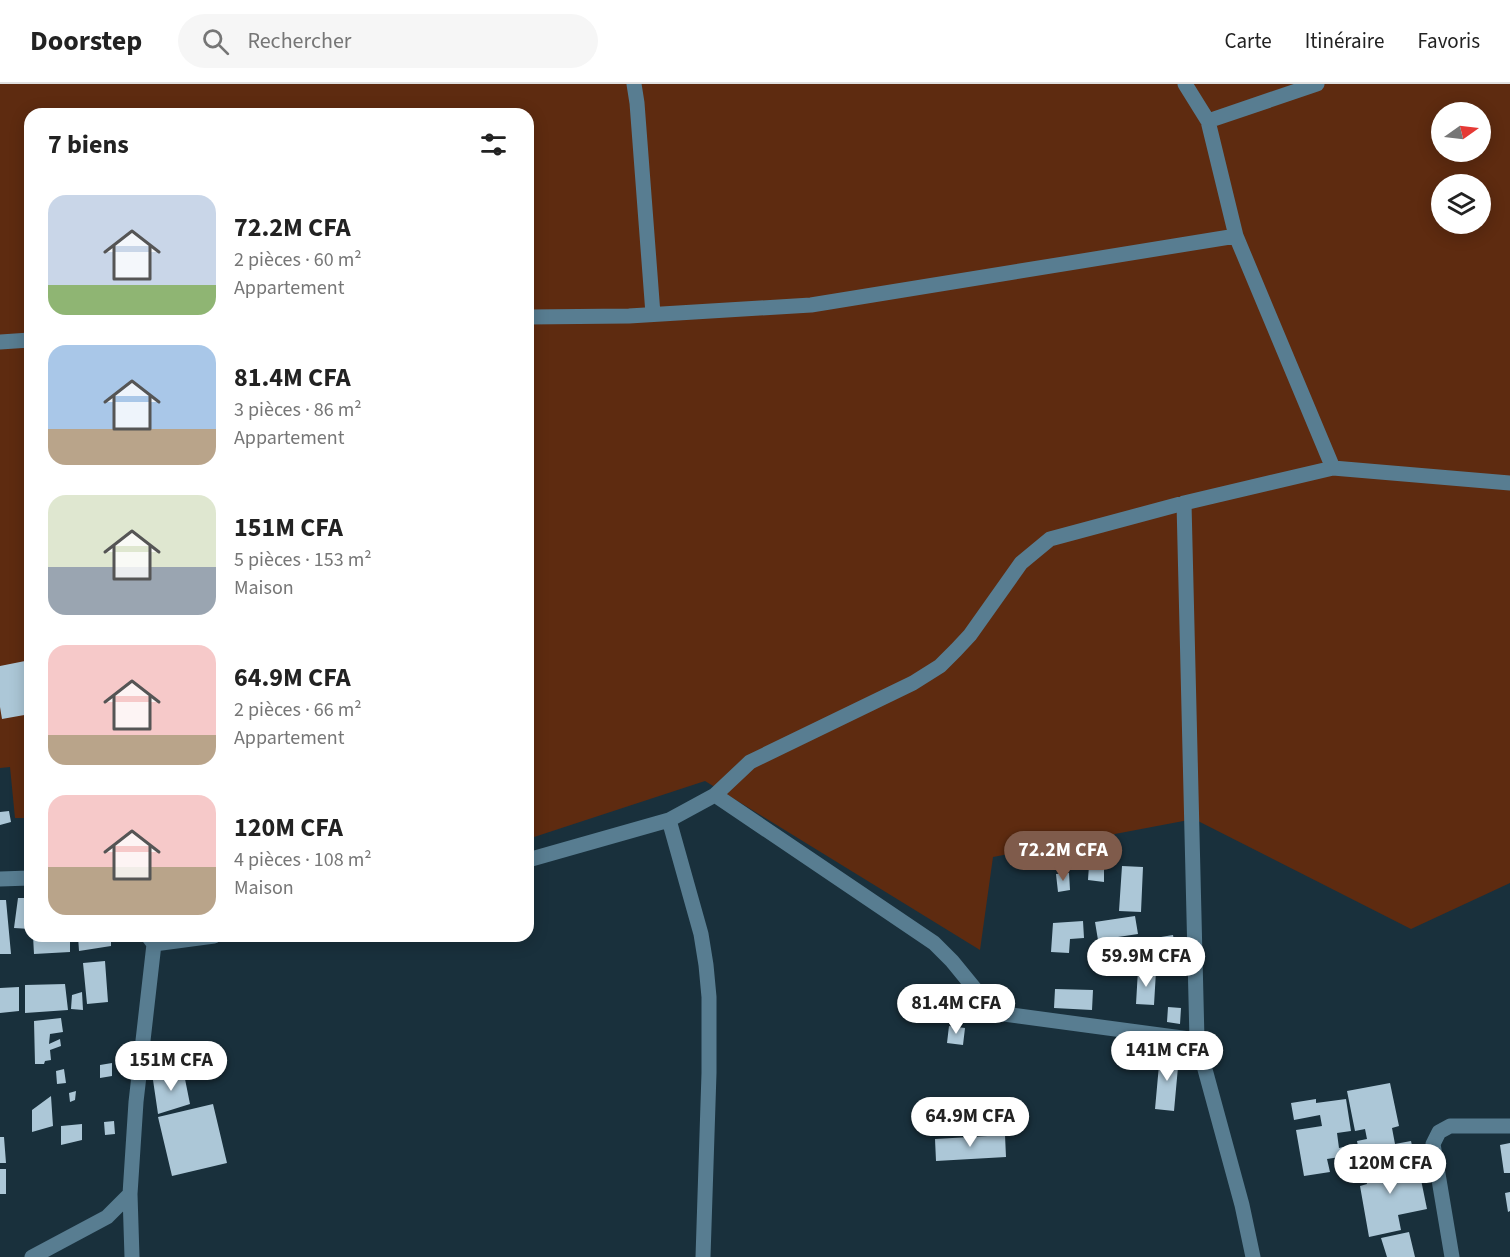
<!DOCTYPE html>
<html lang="fr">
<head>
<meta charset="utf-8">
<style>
  body { margin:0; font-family:"Source Sans 3",sans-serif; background:#f6f6f6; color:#222; height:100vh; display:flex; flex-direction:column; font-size:22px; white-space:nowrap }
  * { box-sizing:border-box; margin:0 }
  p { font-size:20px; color:#767676 }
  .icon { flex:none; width:33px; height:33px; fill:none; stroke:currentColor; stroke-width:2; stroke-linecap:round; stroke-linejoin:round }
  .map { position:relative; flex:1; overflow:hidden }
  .panel { position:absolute; left:24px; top:24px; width:510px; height:834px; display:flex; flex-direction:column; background:#fff; border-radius:18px; box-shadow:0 3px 15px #0003 }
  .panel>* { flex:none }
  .needle { width:39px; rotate:76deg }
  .controls { position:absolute; left:1431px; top:18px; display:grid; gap:12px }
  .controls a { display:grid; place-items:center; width:60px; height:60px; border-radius:50%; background:#fff; box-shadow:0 3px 15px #0003; font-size:30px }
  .price { position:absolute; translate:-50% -51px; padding:0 14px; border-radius:21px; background:#fff; color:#222; font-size:20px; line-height:39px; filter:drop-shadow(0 2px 3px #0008) }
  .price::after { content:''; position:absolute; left:50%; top:36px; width:18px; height:14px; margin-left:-9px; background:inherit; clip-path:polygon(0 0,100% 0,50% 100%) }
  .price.on { background:#7f5b4b; color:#fff }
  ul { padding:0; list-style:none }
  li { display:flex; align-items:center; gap:18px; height:150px; padding:0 24px }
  li span { display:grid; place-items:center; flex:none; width:168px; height:120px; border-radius:18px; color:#555 }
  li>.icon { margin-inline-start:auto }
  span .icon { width:72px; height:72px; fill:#fffc; stroke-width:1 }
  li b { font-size:26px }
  h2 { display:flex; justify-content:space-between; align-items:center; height:72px; padding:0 24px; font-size:26px }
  header { display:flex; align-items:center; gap:36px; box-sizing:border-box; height:84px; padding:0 30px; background:#fff; border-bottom:2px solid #e0e0e0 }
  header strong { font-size:28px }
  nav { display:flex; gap:33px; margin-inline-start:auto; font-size:21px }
  .search { width:420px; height:54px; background:#f6f6f6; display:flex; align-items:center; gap:15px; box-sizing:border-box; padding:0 21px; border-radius:33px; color:#767676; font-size:22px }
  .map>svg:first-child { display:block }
  .green { fill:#5e2b10; fill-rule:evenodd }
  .building { fill:#acc7d7 }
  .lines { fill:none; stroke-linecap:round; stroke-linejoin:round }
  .minor { stroke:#587d91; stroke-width:15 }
</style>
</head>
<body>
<header>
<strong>Doorstep</strong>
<div class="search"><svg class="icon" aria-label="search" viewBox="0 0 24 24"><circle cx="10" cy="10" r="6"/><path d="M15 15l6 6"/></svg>Rechercher</div>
<nav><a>Carte</a><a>Itinéraire</a><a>Favoris</a></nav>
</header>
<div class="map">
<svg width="1510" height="1173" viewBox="0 0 1510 1173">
  <rect width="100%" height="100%" fill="#19303c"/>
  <!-- green -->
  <path class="green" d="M0,0H1510V799L1411,845L1194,735L993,773L980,866L705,697L528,755V30H30V734H15L10,683L0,684ZM1442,28H1480V68H1442ZM1442,100H1480V140H1442Z"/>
  <!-- building -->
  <path class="building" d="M30,576V630L2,635L0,623V582Z
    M9,727L11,738L0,741V728Z
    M30,734V744L27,745L25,735Z
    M1089,781L1104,782V798L1088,796Z
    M1122,782L1143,783L1141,828L1119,827Z
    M1069,789L1070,806L1058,808L1056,790Z
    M18,814H30V845L14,844Z
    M0,816H6L11,870H0Z
    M1135,832L1138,850L1098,856L1095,838Z
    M1083,837L1084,854L1070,855L1069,869L1051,868L1053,839Z
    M1173,851L1179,885L1161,888L1155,854Z
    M33,852H70V868L34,870Z
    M78,852H111V862L79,867Z
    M105,877L108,918L87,920L83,879Z
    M1138,886L1156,887L1154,921L1136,920Z
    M65,900L68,926L25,929V901Z
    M19,903V927L0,929V904Z
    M1055,905L1093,906L1092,926L1054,924Z
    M82,908L83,926L71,925L72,911Z
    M1168,923L1181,924L1180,940L1167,938Z
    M61,934L63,948L50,950L49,960L60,955L61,962L50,966L51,976L45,977L44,980H35L34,937Z
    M949,942L965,944L963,961L947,959Z
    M1160,970L1179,972L1174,1027L1155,1025Z
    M112,979V992L100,994V981Z
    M64,985L66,999L57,1000L56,987Z
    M183,985L190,1020L158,1030L153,996Z
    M1390,999L1399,1042L1392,1044L1395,1060L1411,1057L1413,1066L1387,1072L1385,1064L1376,1066L1378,1073L1361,1077L1357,1057L1367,1055L1365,1045L1355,1047L1347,1007Z
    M76,1007L75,1016L70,1018L69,1009Z
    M51,1012L53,1042L32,1048V1026Z
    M1316,1015V1019L1346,1015L1351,1047L1337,1049L1339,1064L1354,1061L1358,1083L1342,1085L1340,1073L1327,1075L1330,1088L1304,1092L1296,1046L1322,1042L1320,1031L1294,1036L1291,1019Z
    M213,1020L227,1079L172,1092L158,1033Z
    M114,1037L115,1050L105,1051L104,1038Z
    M82,1040V1056L61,1061V1042Z
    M1005,1051L1006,1073L936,1077L935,1055Z
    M0,1053H4L6,1079H0Z
    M1510,1059V1089H1504L1500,1061Z
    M1416,1070L1417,1077L1388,1083L1390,1093L1419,1086L1427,1125L1398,1131L1401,1146L1369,1153L1360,1102L1367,1100L1363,1080Z
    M0,1085H6V1110H0Z
    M1510,1108V1127L1508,1128L1505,1109Z
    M1409,1148L1415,1173H1387L1381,1154Z"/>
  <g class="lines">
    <!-- minor -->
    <path class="minor" d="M634,0L637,19L653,230
      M1185,0L1208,37L1236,152L1333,384
      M1208,37L1317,0
      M528,233L629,232L811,221L1236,152
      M0,258L30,256
      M1184,419L1197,956L1242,1121L1253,1173
      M715,711L934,859L952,877L988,921L1004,930L1197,956
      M669,736L701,850L706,881L709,913V989L703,1173
      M528,776L669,736L715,711L750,678L913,599L940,582L956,566L970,551L1021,479L1050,455L1184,419L1333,384L1510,399
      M0,795L30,794
      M154,860L214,852
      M130,1110L132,1173
      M32,1173L107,1133L130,1110L136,1018L154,860L148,852
      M1452,1173L1433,1060L1439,1048L1450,1042H1510"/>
  </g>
</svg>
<div class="controls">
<a><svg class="needle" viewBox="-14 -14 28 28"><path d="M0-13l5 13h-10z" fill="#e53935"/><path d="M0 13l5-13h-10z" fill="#767676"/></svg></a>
<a><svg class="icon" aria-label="layers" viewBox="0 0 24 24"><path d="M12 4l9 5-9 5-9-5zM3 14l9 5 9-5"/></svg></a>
</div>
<b class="price on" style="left:1063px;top:798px">72.2M CFA</b>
<b class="price" style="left:1146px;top:904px">59.9M CFA</b>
<b class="price" style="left:956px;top:951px">81.4M CFA</b>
<b class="price" style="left:1167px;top:998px">141M CFA</b>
<b class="price" style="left:171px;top:1008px">151M CFA</b>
<b class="price" style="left:970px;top:1064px">64.9M CFA</b>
<b class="price" style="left:1390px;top:1111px">120M CFA</b>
<section class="panel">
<h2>7 biens<svg class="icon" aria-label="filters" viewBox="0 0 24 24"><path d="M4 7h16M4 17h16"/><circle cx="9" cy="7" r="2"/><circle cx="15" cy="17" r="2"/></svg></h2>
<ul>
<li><span style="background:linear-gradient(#c9d6e8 75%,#8fb573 0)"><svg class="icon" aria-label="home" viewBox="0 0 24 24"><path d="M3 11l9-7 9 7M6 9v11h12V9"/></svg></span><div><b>72.2M CFA</b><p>2 pièces · 60 m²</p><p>Appartement</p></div></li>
<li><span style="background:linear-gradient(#a9c7e8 70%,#b9a48a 0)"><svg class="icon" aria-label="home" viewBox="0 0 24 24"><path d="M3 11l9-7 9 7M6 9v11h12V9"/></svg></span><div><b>81.4M CFA</b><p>3 pièces · 86 m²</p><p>Appartement</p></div></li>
<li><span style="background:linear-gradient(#dfe7d0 60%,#9aa5b1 0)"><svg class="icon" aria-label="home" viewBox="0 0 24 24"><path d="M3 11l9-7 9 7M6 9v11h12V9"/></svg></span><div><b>151M CFA</b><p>5 pièces · 153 m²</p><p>Maison</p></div></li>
<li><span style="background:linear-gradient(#f6c9c9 75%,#b9a48a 0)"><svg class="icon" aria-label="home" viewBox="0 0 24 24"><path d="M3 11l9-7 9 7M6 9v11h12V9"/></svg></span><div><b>64.9M CFA</b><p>2 pièces · 66 m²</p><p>Appartement</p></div></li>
<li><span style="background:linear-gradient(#f6c9c9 60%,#b9a48a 0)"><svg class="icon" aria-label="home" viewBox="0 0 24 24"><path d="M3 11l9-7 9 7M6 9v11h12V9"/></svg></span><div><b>120M CFA</b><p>4 pièces · 108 m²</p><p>Maison</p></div></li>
</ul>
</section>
</div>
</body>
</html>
